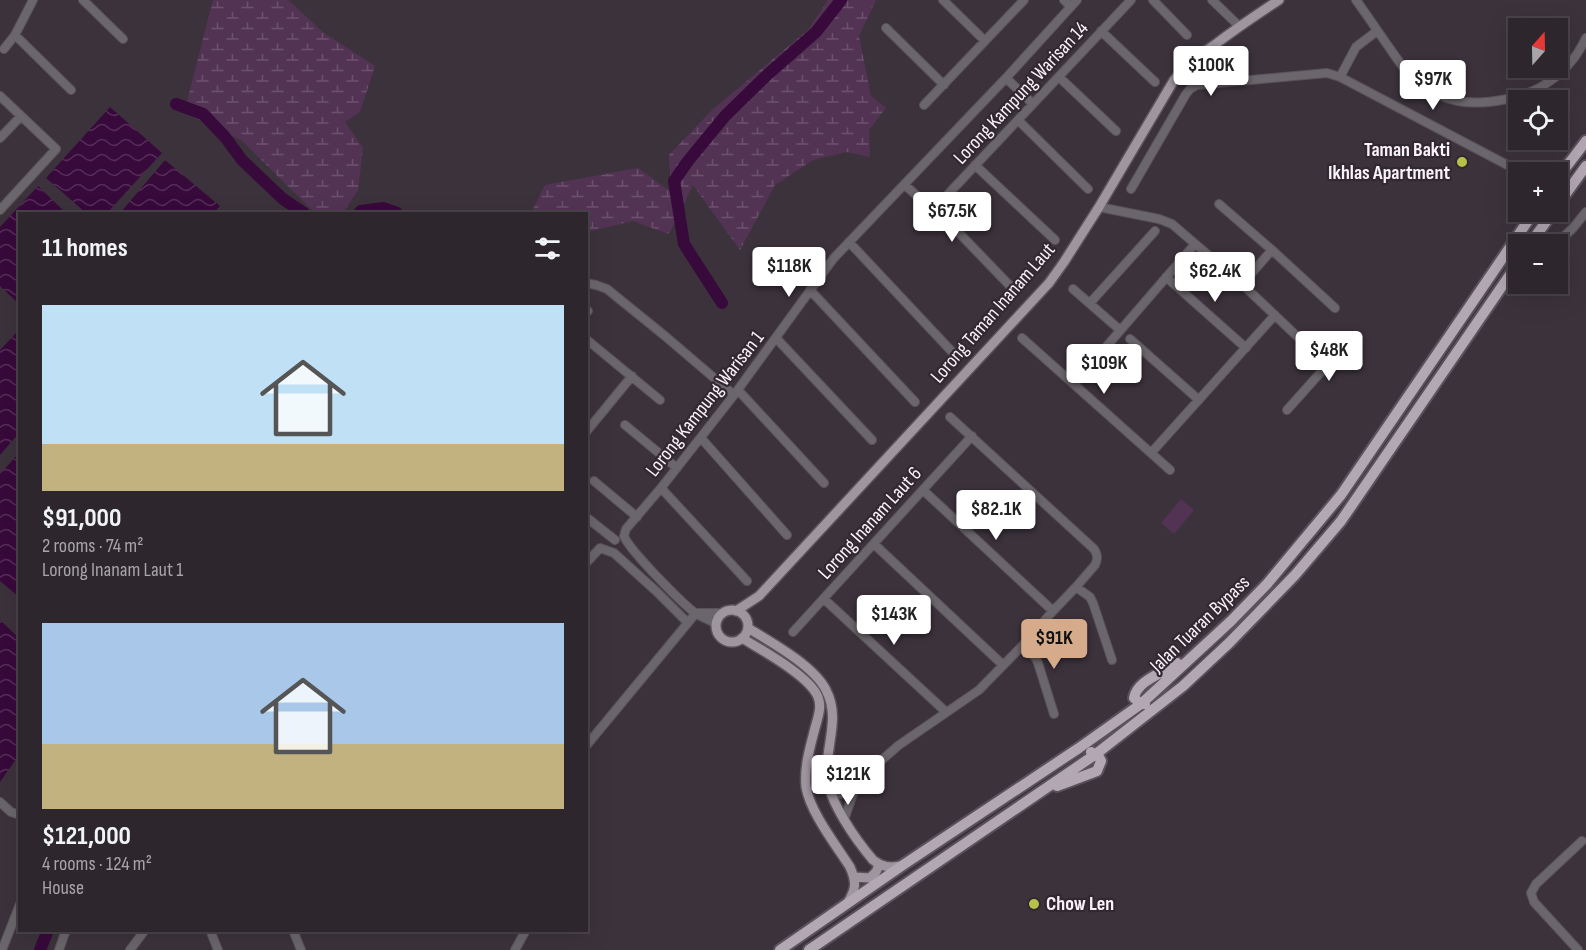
<!DOCTYPE html>
<html lang="en">
<head>
<meta charset="utf-8">
<style>
  body { margin:0; font-family:"Sofia Sans Condensed",sans-serif; background:#352e35; color:#f1f3f6; height:100vh; display:flex; flex-direction:column; font-size:22px; white-space:nowrap }
  * { box-sizing:border-box; margin:0 }
  p { font-size:20px; color:#a7a5aa }
  .icon { flex:none; width:33px; height:33px; fill:none; stroke:currentColor; stroke-width:2; stroke-linecap:round; stroke-linejoin:round }
  .map { position:relative; flex:1; overflow:hidden }
  .sheet { position:absolute; left:18px; top:212px; width:570px; height:720px; display:flex; flex-direction:column; background:#2d262d; border-radius:0px; box-shadow:0 6px 24px #0002,0 0 0 2px #484349 }
  .sheet>* { flex:none }
  .needle { width:39px; rotate:20deg }
  .tools { position:absolute; left:1508px; top:18px; display:grid; gap:12px }
  .tools a { display:grid; place-items:center; width:60px; height:60px; border-radius:0px; background:#2d262d; box-shadow:0 6px 24px #0002,0 0 0 2px #484349; font-size:30px }
  .price { position:absolute; translate:-50% -51px; padding:0 14px; border-radius:6px; background:#fff; color:#222; font-size:20px; line-height:39px; filter:drop-shadow(0 2px 3px #0008) }
  .price::after { content:''; position:absolute; left:50%; top:36px; width:18px; height:14px; margin-left:-9px; background:inherit; clip-path:polygon(0 0,100% 0,50% 100%) }
  .price.active { background:#d6ab8b; color:#111 }
  ul { padding:0; list-style:none }
  li { display:grid; align-content:center; gap:12px; height:318px; padding:0 24px }
  li span { display:grid; place-items:center; height:186px; border-radius:0px; color:#555 }
  li>.icon { margin-inline-start:auto }
  span .icon { width:108px; height:108px; fill:#fffc; stroke-width:1 }
  li b { font-size:26px }
  h2 { display:flex; justify-content:space-between; align-items:center; height:72px; padding:0 24px; font-size:26px }
  .map>svg:first-child { display:block }
  .wetland { fill:url(#wetland-marsh) }
  .garden { fill:#523354 }
  .water { fill:url(#water-waves) }
  .lines { fill:none; stroke-linecap:round; stroke-linejoin:round }
  .river { stroke:#38093b; stroke-width:12 }
  .minor-casing { stroke:#5a515a; stroke-width:10 }
  .major-casing { stroke:#5a515a; stroke-width:12 }
  .highway-casing { stroke:#5a515a; stroke-width:14 }
  .minor { stroke:#6b666b; stroke-width:8 }
  .major { stroke:#9f959f; stroke-width:9 }
  .highway { stroke:#b4a7b4; stroke-width:10 }
  .poi-dot { fill:#b4c24a; stroke:#312832; stroke-width:2 }
  .labels { text-anchor:middle; dominant-baseline:central; stroke-width:4.5; stroke-linejoin:round; paint-order:stroke }
  .street-label { font-size:20px; fill:#f8f2f9; stroke:#312832 }
  .poi-label { font-size:20px; font-weight:bold; fill:#f8f2f9; stroke:#312832; text-anchor:end }
</style>
</head>
<body>
<div class="map">
<svg width="1586" height="950" viewBox="0 0 1586 950">
  <defs>
    <pattern id="wetland-marsh" width="20" height="14" patternUnits="userSpaceOnUse" patternTransform="scale(1.5)"><rect width="20" height="14" fill="#523354"/><path d="M1 5h8M5 5V1M11 12h8M15 12V8" fill="none" stroke="#6c516d"/></pattern>
    <pattern id="water-waves" width="16" height="10" patternUnits="userSpaceOnUse" patternTransform="scale(1.5)"><rect width="16" height="10" fill="#38093b"/><path d="M0 5q4-4 8 0t8 0" fill="none" stroke="#562d58"/></pattern>
  </defs>
  <rect width="100%" height="100%" fill="#3c323c"/>
  <!-- wetland -->
  <path class="wetland" d="M213,0H288L324,33L375,66L360,112L345,122L363,148L358,190L343,213H322L311,209L241,140L184,113Z
    M828,0H876L859,36L871,96L886,108L869,130L870,157L846,152L813,160L775,185L740,250L693,185L669,234L633,221L587,232L586,213H531L545,185L638,168L671,192L669,155L712,110L808,30Z"/>
  <!-- garden -->
  <path class="garden" d="M1181,499L1194,510L1174,534L1161,523Z"/>
  <!-- water -->
  <path class="water" d="M110,107L162,153L107,213H86L46,178Z
    M165,160L220,206L214,213H120Z
    M38,186L66,213H20L19,304L0,286V227Z
    M19,330V433L0,455V350Z
    M19,453V597L0,581V474Z
    M0,620L20,639L19,755L0,782Z"/>
  <g class="lines">
    <!-- river -->
    <path class="river" d="M176,104L203,114L225,137L242,160L264,181L283,199L304,213
      M359,213L361,211L383,208L397,213
      M722,303L684,244L674,181L688,161L725,116L767,75L816,32L841,0
      M40,950L48,930"/>
    <!-- minor casing -->
    <g class="minor-casing">
      <path id="minor" d="M83,0L123,39
        M943,0L985,41
        M1064,0L1071,7
        M1153,0L1187,35
        M1212,0L1239,26
        M1356,0C1369,18 1381,36 1393,53C1400,63 1407,74 1417,82C1429,92 1443,98 1458,101C1484,106 1526,98 1547,83C1565,72 1577,57 1586,38
        M886,28L944,85
        M1101,31L1155,82
        M15,35L71,90
        M4,49L15,35L33,0
        M1059,77L1116,131
        M1340,77L1356,47L1377,31
        M1006,78L1033,104
        M0,96L56,149L0,210
        M924,105L1024,0
        M1018,120L1088,189
        M0,138L21,116
        M975,165L1055,240
        M905,185L926,204L935,208L1013,289
        M1131,189L1186,94L1190,89L1197,85L1327,73L1340,77L1513,168
        M1219,204L1272,250L1335,308
        M1099,207L1159,219L1172,224L1242,284L1322,360L1324,365L1321,372L1287,410
        M935,208L1131,0
        M849,242L956,356
        M1556,244L1573,228L1586,212
        M794,264L817,281
        M1166,277L1246,348
        M586,283L596,285L607,289L665,336L734,395
        M1242,284L1272,250
        M1073,289L1120,330
        M810,290L915,402
        M1090,303L1155,231
        M586,310L588,311
        M776,338L872,440
        M1022,338L1170,470
        M586,339L660,400
        M1130,339L1199,400
        M1074,384L1195,244
        M738,390L824,483
        M625,425L677,468
        M586,432L632,376
        M701,438L787,535
        M1151,453L1275,315
        M594,481L637,517
        M661,488L747,581
        M923,490L1053,611
        M586,517L615,540
        M874,544L1003,665
        M588,561L600,548L614,553L656,591L688,623
        M1076,587L1090,597L1093,603L1112,660
        M824,599L946,712
        M698,613H722
        M716,624C710,620 701,617 695,613C681,602 629,550 624,536L626,529L661,488L734,395L833,259L1006,78L1077,0
        M793,632L972,436
        M1022,646L1035,657L1038,663L1054,714
        M586,746L696,613
        M831,794H840L849,792L876,765L899,745L979,690L1022,646L1053,611L1076,587L1095,565C1098,559 1098,555 1094,549L950,417
        M0,802L11,812L20,815
        M844,820L855,788
        M210,930L218,950
        M293,930L301,950
        M2,950L20,904
        M59,950L66,930
        M130,950L145,930
        M515,950L526,930
        M1578,950L1534,902L1531,893L1536,884L1582,841"/>
    </g>
    <!-- major casing -->
    <g class="major-casing">
      <path id="major" d="M716 626a16 16 0 1 1 32 0a16 16 0 1 1-32 0Z
        M736,611L759,596L1049,283L1064,262L1099,207L1174,80C1185,66 1199,56 1213,46C1234,30 1256,15 1279,0
        M748,628C771,642 814,666 826,690C841,718 825,747 827,776C829,802 856,840 873,860C882,867 889,868 901,866
        M742,638C761,650 810,676 818,697C822,707 818,717 815,728C810,747 804,767 806,787C810,812 836,845 850,867C857,883 856,889 847,904
        M855,877L870,878L876,872L879,865"/>
    </g>
    <!-- highway casing -->
    <g class="highway-casing">
      <path id="highway" d="M1557,179L1586,141
        M1557,206L1586,166
        M1530,244L1553,212
        M1145,704H1141L1134,698C1137,680 1164,673 1177,663
        M1057,786L1097,771L1101,761L1099,757L1091,752
        M780,950L903,865L1079,748L1141,704L1231,621L1267,584L1341,495L1534,212
        M809,950L1096,754L1183,686L1229,643L1295,575L1341,521L1518,263"/>
    </g>
    <!-- minor -->
    <use href="#minor" class="minor"/>
    <!-- major -->
    <use href="#major" class="major"/>
    <!-- highway -->
    <use href="#highway" class="highway"/>
  </g>
  <!-- markers -->
  <g class="poi-dot">
    <circle cx="1462" cy="162" r="6"/>
    <circle cx="1034" cy="904" r="6"/>
  </g>
  <g class="labels">
    <!-- street labels -->
    <g class="street-label">
      <text transform="translate(1021 93) rotate(-47)">Lorong Kampung Warisan 14</text>
      <text transform="translate(993 313) rotate(-49)">Lorong Taman Inanam Laut</text>
      <text transform="translate(705 404) rotate(-52)">Lorong Kampung Warisan 1</text>
      <text transform="translate(870 523) rotate(-48)">Lorong Inanam Laut 6</text>
      <text transform="translate(1200 624) rotate(-44)">Jalan Tuaran Bypass</text>
    </g>
    <!-- poi labels -->
    <g class="poi-label">
      <text x="1450" y="150">Taman Bakti<tspan x="1450" dy="23">Ikhlas Apartment</tspan></text>
      <text x="1046" y="904" text-anchor="start">Chow Len</text>
    </g>
  </g>
</svg>
<div class="tools">
<a><svg class="needle" viewBox="-14 -14 28 28"><path d="M0-13l5 13h-10z" fill="#e53935"/><path d="M0 13l5-13h-10z" fill="#a7a5aa"/></svg></a>
<a><svg class="icon" aria-label="locate" viewBox="0 0 24 24"><circle cx="12" cy="12" r="6"/><path d="M12 2v4M12 18v4M2 12h4M18 12h4"/></svg></a>
<a>+</a>
<a>−</a>
</div>
<b class="price" style="left:1211px;top:97px">$100K</b>
<b class="price" style="left:1433px;top:111px">$97K</b>
<b class="price" style="left:952px;top:243px">$67.5K</b>
<b class="price" style="left:789px;top:298px">$118K</b>
<b class="price" style="left:1215px;top:303px">$62.4K</b>
<b class="price" style="left:1329px;top:382px">$48K</b>
<b class="price" style="left:1104px;top:395px">$109K</b>
<b class="price" style="left:996px;top:541px">$82.1K</b>
<b class="price" style="left:894px;top:646px">$143K</b>
<b class="price active" style="left:1054px;top:670px">$91K</b>
<b class="price" style="left:848px;top:806px">$121K</b>
<section class="sheet">
<h2>11 homes<svg class="icon" aria-label="filters" viewBox="0 0 24 24"><path d="M4 7h16M4 17h16"/><circle cx="9" cy="7" r="2"/><circle cx="15" cy="17" r="2"/></svg></h2>
<ul>
<li><span style="background:linear-gradient(#bfe0f5 75%,#c2b280 0)"><svg class="icon" aria-label="home" viewBox="0 0 24 24"><path d="M3 11l9-7 9 7M6 9v11h12V9"/></svg></span><div><b>$91,000</b><p>2 rooms · 74 m²</p><p>Lorong Inanam Laut 1</p></div></li>
<li><span style="background:linear-gradient(#a9c7e8 65%,#c2b280 0)"><svg class="icon" aria-label="home" viewBox="0 0 24 24"><path d="M3 11l9-7 9 7M6 9v11h12V9"/></svg></span><div><b>$121,000</b><p>4 rooms · 124 m²</p><p>House</p></div></li>
</ul>
</section>
</div>
</body>
</html>
